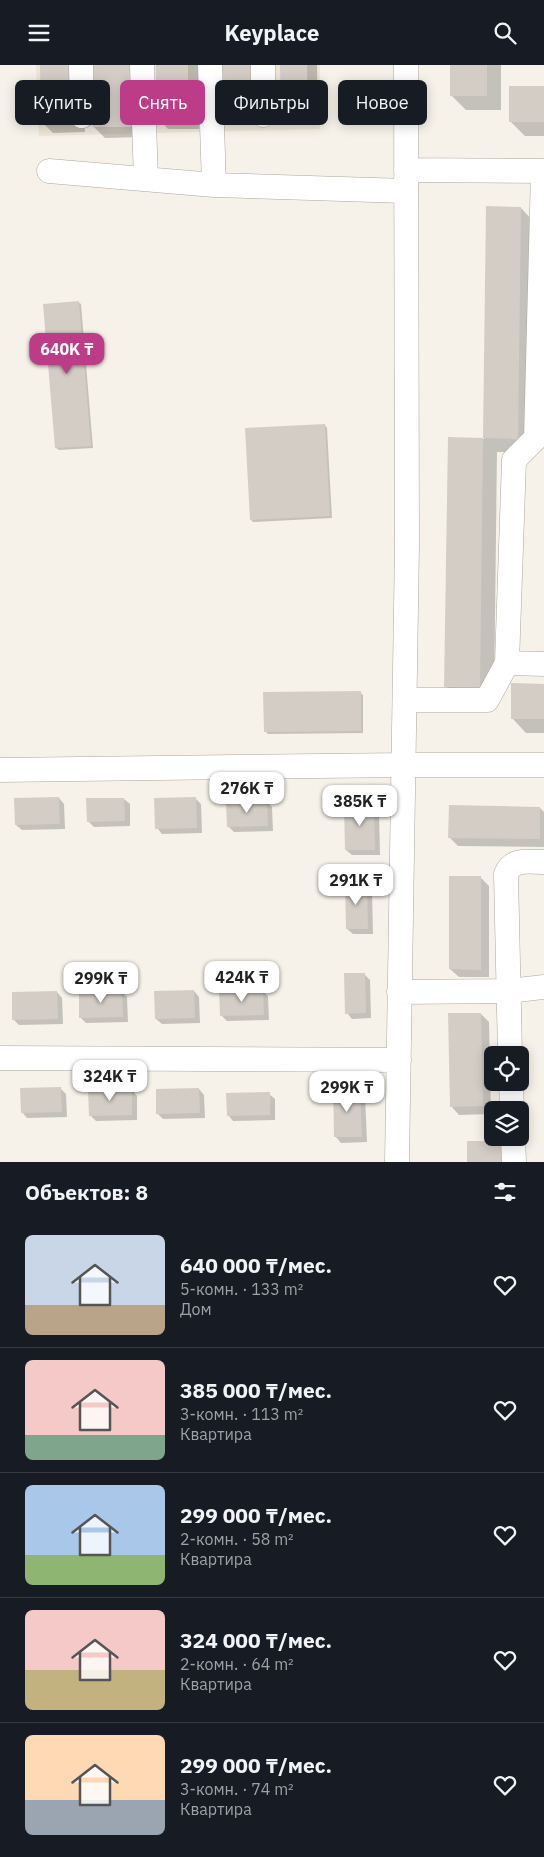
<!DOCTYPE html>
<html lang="ru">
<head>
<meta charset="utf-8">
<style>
  body { margin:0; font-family:"IBM Plex Sans",sans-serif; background:#20242c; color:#f1f3f6; height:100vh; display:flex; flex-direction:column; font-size:19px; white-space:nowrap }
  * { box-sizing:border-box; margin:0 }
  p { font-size:16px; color:#9ea1a6 }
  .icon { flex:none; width:28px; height:28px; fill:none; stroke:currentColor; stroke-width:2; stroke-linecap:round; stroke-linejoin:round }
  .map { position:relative; height:1097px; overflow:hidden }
  .drawer { display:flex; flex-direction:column; background:#171b24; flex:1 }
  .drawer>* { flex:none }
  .top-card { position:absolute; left:15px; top:15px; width:515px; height:45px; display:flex; gap:10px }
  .tools { position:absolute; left:484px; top:981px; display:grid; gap:10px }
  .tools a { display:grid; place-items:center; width:45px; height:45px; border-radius:8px; background:#171b24; box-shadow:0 2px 12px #0003; font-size:25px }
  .price { position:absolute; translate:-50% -42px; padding:0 11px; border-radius:10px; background:#fff; color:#222; font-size:16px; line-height:32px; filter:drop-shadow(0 1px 2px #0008) }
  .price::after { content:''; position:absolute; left:50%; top:30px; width:15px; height:11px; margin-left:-8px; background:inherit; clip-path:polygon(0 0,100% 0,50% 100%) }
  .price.on { background:#bc3c88; color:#fff }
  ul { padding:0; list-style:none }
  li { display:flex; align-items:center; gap:15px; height:125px; padding:0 25px }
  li+li { border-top:1px solid #363941 }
  li span { display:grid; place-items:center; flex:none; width:140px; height:100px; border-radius:8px; color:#555 }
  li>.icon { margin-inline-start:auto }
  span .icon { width:60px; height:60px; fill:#fffc; stroke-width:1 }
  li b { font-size:21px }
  h2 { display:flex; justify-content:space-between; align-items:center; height:60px; padding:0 25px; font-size:21px }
  .pill { padding:0 18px; border-radius:8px; background:#171b24; box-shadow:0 2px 12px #0003; font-size:18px; line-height:45px }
  .pill.on { background:#bc3c88; color:#fff }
  header { display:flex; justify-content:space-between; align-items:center; height:65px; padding:0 25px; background:#171b24; font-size:22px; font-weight:700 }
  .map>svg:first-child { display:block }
  .built { fill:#ede5d6 }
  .shadow { fill:#0003 }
  .building { fill:#d4cdc6 }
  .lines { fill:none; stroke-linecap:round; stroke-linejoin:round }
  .minor-casing { stroke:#aba79f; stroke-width:25 }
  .minor { stroke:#fff; stroke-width:24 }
</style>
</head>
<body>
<header><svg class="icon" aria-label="menu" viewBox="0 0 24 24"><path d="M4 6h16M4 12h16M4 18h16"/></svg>Keyplace<svg class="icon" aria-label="search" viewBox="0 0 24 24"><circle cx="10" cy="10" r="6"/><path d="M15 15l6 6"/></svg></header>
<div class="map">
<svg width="544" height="1097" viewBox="0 0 544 1097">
  <rect width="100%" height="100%" fill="#f6f2e9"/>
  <!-- built -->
  <path class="built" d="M36,0H320V64L39,71Z"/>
  <!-- shadow -->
  <path class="shadow" d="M41,0H84L85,67L53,68L42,57Z
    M93,0L143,72L105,73L94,62Z
    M157,0H198L199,64H168L158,53Z
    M218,0L263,56H229L218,46Z
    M281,0H317L318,58H293L282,48Z
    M451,0H501V45H466L451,30Z
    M544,22V71H525L510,56Z
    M487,143H521L535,158L532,387H497L494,637L460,636L446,621L449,374H484Z
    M78,237L81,239L93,383L59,385L56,383Z
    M325,360L327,363L332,453L253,457L251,455Z
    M544,620V668H526L512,653Z
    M360,627L363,630V668L268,669L265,666Z
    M59,733L64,739L65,764L22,765L16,760Z
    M195,733L201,739L202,768L162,769L157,763Z
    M124,734L130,739V761L94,762L88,756Z
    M266,737L272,742L273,766L234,767L228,761Z
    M373,741L379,746L380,790H352L346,785Z
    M540,743L544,747V782L458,781L450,773Z
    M481,813L489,821V912H459L450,904Z
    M366,819L372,825L373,869H353L347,864Z
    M364,909L370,915L371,953L352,954L347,948Z
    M194,926L199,932L200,958L162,959L156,954Z
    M262,926L268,931L269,955L227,956L221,950Z
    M57,927L62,933L63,959L19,960L14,955Z
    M121,927L127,932L128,957L86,958L81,953Z
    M481,949L489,957L491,1049L459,1050L451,1041Z
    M61,1024L66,1029L67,1052L27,1053L22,1047Z
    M199,1024L204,1030L205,1053L163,1054L158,1049Z
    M360,1024L365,1030L367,1077L341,1078L336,1072Z
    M132,1025L137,1031V1055L96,1056L90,1050Z
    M269,1029L275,1034V1055L233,1056L228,1050Z"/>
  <!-- building -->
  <path class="building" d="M40,0H74V57H41Z
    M92,0H132L133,62H93Z
    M156,0H188V53L156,54Z
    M217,0H252L253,46H217Z
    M280,0H307L308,48H281Z
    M450,0H487V31H450Z
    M509,21H544V57H509Z
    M486,141L521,142L518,374L483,373Z
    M79,236L91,381L55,383L43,239Z
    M325,359L330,451L250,455L245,363Z
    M448,372L483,373L480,623L444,622Z
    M511,618L544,619V654H511Z
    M361,626V666L264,667L263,627Z
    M59,732L60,759L15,760L14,733Z
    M196,732L197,763L155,764L154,733Z
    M86,733H124L125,756L87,757Z
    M226,736H267L268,761L227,762Z
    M374,739L375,785H345L344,740Z
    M449,740L540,742V774L448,773Z
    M449,811H481V905L449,904Z
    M345,818H367L368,864H346Z
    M344,908H365L366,948L345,949Z
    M263,924L264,950L220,951L219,925Z
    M122,925L123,952L79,953V926Z
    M194,925L195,953L155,954L154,926Z
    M57,926L58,954L12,955V927Z
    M448,948H481L483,1041L450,1042Z
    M61,1022L62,1047L21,1048L20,1023Z
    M199,1023L200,1048L156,1049V1024Z
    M333,1023H360L362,1072H334Z
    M132,1024V1050L89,1051L88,1025Z
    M270,1027V1050L227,1051L226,1028Z
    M467,1076H503L502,1097H467Z"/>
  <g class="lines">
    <!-- minor casing -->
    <g class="minor-casing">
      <path id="minor" d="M81,0L82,51
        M142,0L146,114
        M210,0L214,120
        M263,0V50
        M406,105L544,106
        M49,106L214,120L406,126
        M507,598L544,599
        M405,635H487L507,598L514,395L536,373L543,106
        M0,705L404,700H544
        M399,927L508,926L544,922
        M510,990L506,809C512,793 529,797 544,797
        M0,993L399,995
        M511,1018L512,1045
        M513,1072L514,1097
        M397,1097L407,481L406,0"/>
    </g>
    <!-- minor -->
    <use href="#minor" class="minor"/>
  </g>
</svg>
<div class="tools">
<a><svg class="icon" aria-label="locate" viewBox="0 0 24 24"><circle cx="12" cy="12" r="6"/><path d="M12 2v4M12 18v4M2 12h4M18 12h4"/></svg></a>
<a><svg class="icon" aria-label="layers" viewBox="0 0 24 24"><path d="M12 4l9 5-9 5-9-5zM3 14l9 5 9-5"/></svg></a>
</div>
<b class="price on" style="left:67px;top:310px">640K ₸</b>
<b class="price" style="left:247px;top:749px">276K ₸</b>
<b class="price" style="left:360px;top:762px">385K ₸</b>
<b class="price" style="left:356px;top:841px">291K ₸</b>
<b class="price" style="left:242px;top:938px">424K ₸</b>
<b class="price" style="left:101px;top:939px">299K ₸</b>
<b class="price" style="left:110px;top:1037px">324K ₸</b>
<b class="price" style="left:347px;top:1048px">299K ₸</b>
<div class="top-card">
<a class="pill">Купить</a>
<a class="pill on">Снять</a>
<a class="pill">Фильтры</a>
<a class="pill">Новое</a>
</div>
</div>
<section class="drawer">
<h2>Объектов: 8<svg class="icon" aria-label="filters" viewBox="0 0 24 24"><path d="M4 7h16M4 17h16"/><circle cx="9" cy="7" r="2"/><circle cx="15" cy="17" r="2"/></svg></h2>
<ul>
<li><span style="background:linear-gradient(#c9d6e8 70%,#b9a48a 0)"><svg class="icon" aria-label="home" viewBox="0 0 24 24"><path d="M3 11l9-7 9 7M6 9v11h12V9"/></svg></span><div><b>640 000 ₸/мес.</b><p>5-комн. · 133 m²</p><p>Дом</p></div><svg class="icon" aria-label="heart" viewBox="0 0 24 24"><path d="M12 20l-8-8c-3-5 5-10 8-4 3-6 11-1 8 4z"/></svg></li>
<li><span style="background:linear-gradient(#f6c9c9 75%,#7fa58c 0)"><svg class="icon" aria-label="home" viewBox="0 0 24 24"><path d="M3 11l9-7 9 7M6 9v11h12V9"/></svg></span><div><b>385 000 ₸/мес.</b><p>3-комн. · 113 m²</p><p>Квартира</p></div><svg class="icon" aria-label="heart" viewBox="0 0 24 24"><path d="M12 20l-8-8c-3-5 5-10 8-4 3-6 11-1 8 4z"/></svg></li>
<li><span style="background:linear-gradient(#a9c7e8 70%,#8fb573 0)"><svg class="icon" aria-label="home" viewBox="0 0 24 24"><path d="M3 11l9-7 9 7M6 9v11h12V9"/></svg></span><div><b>299 000 ₸/мес.</b><p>2-комн. · 58 m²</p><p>Квартира</p></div><svg class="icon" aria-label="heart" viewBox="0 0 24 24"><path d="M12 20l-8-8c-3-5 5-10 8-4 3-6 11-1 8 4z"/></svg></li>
<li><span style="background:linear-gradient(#f6c9c9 60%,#c2b280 0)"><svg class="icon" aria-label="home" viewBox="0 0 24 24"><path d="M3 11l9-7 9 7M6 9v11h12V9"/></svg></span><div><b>324 000 ₸/мес.</b><p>2-комн. · 64 m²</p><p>Квартира</p></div><svg class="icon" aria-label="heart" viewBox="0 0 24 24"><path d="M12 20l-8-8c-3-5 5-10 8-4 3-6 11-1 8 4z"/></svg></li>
<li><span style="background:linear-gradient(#ffd9b3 65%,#9aa5b1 0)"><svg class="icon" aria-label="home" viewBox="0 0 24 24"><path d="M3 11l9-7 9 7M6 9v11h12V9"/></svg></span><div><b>299 000 ₸/мес.</b><p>3-комн. · 74 m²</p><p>Квартира</p></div><svg class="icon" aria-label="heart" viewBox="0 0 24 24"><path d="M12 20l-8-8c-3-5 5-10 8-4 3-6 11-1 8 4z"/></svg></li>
</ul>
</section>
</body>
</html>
